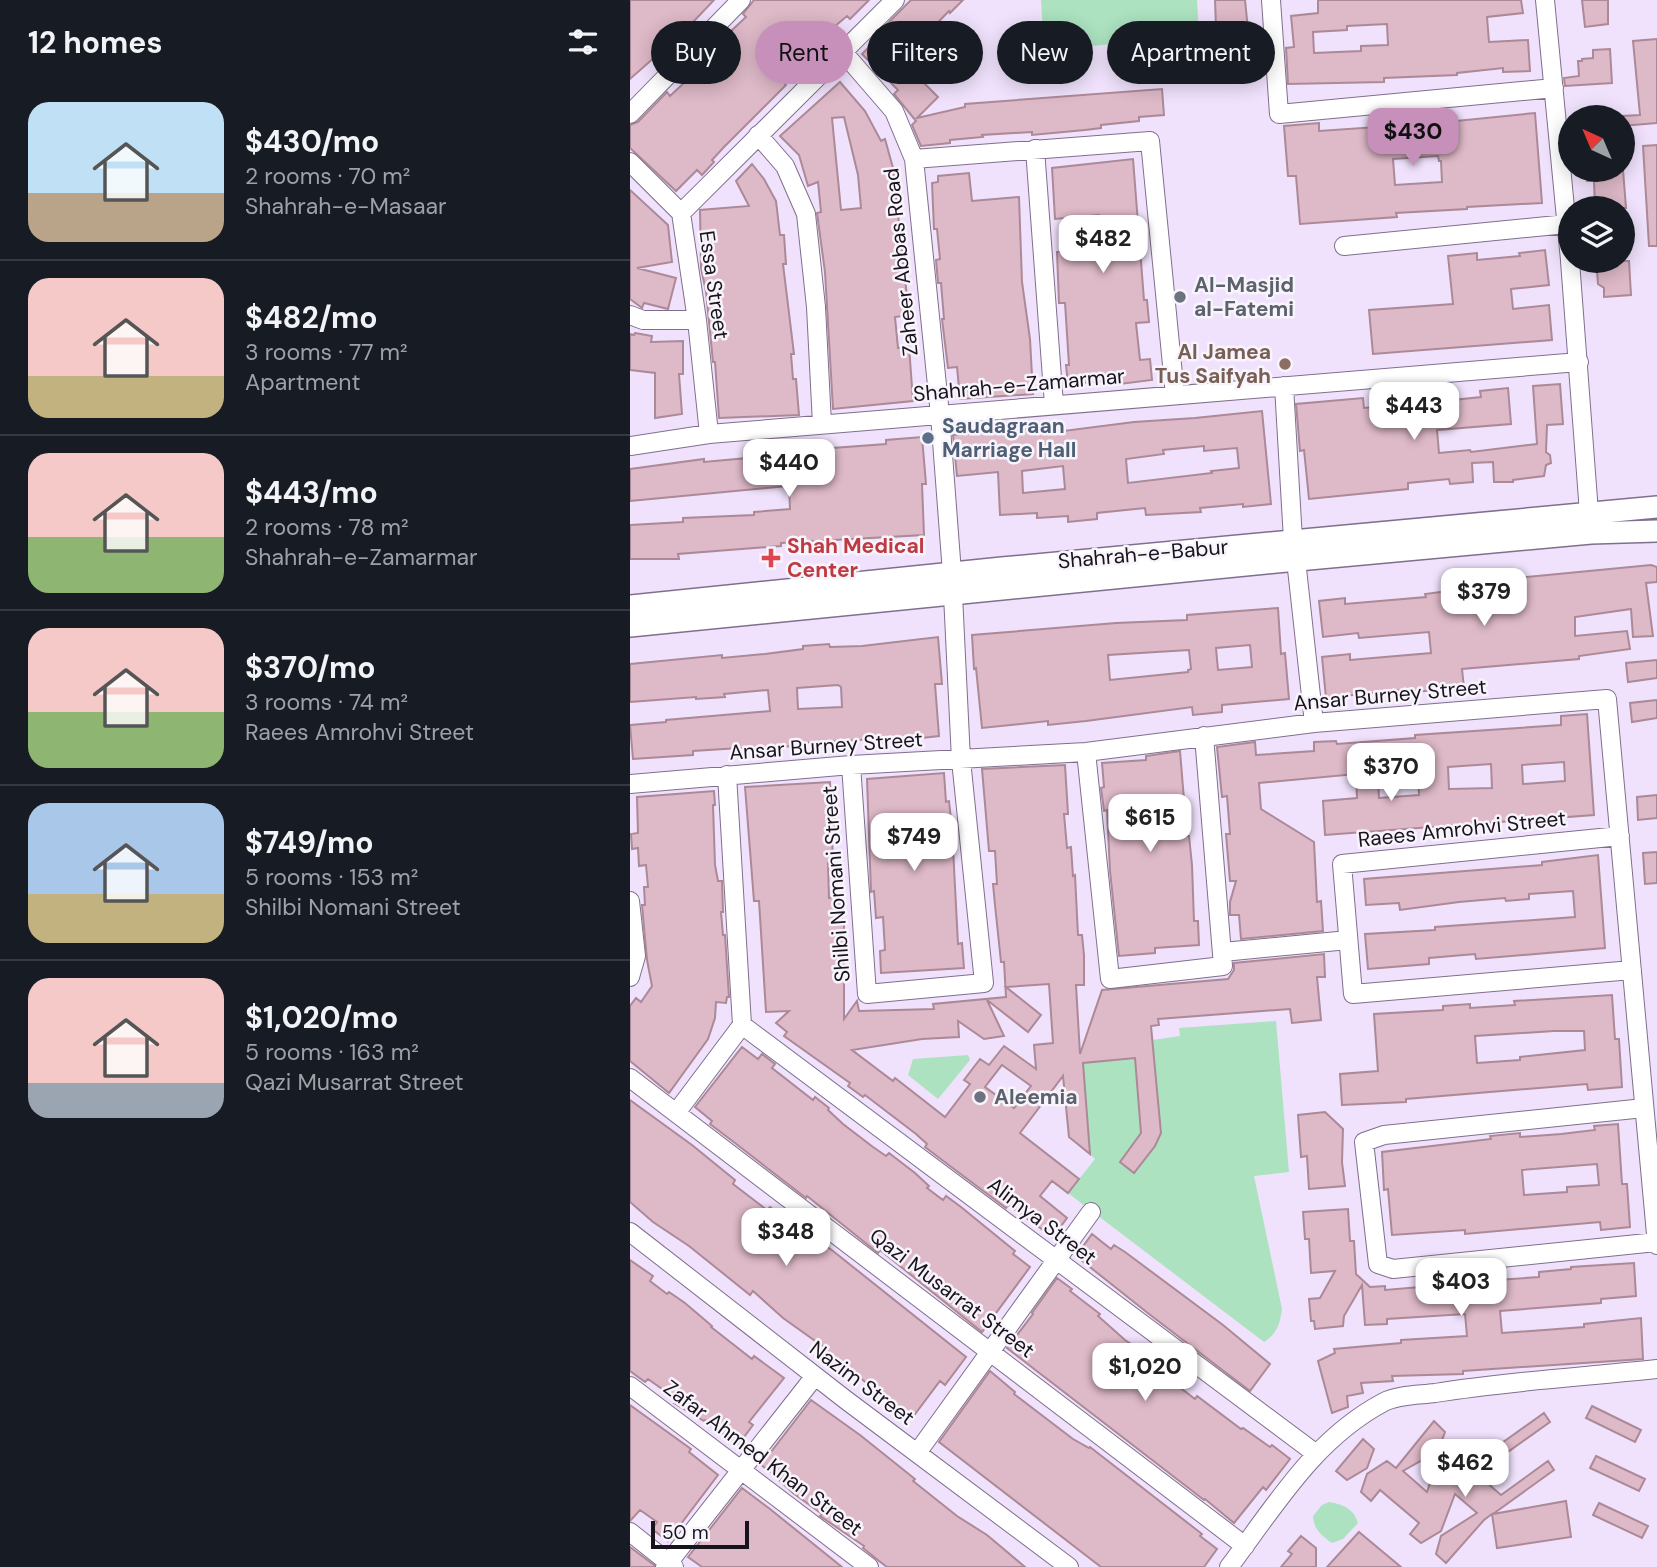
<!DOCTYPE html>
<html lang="en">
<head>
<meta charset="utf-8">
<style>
  body { margin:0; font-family:"DM Sans",sans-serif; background:#20242c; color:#f1f3f6; height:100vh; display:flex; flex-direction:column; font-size:26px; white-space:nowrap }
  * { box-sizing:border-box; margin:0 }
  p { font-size:23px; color:#9ea1a6 }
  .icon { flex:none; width:38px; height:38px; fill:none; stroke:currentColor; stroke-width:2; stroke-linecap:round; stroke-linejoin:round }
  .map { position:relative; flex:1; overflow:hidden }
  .panel { display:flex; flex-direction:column; background:#171b24; width:630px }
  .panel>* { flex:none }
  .guide { position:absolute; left:21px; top:21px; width:665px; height:63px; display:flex; gap:14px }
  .needle { width:46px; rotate:316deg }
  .controls { position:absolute; left:928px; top:105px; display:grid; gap:14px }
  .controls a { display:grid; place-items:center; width:77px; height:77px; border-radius:50%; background:#171b24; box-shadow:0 4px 18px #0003; font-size:35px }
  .scale { position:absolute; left:21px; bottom:18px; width:98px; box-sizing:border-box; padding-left:7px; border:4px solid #19131e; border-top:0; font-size:19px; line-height:24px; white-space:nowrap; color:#19131e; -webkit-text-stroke:5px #f8f4fb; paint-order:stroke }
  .price { position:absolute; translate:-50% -60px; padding:0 16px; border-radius:14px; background:#fff; color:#222; font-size:23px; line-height:46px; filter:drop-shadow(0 2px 4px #0008) }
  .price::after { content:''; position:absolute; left:50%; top:42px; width:21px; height:16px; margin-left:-10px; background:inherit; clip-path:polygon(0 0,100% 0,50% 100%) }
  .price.current { background:#c790ba; color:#111 }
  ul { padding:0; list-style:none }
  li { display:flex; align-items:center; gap:21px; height:175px; padding:0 28px }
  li+li { border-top:2px solid #363941 }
  li span { display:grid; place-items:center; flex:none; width:196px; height:140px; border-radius:21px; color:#555 }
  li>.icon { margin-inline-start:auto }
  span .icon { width:84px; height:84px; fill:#fffc; stroke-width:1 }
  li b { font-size:30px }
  h2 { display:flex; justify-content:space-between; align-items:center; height:84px; padding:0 28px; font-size:30px }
  .pill { padding:0 24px; border-radius:32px; background:#171b24; box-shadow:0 4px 18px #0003; font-size:24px; line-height:63px }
  .pill.current { background:#c790ba; color:#111 }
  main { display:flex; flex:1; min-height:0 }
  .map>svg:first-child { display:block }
  .green { fill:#ace2c0 }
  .building { fill:#deb9c8; stroke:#ac8997; stroke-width:2; fill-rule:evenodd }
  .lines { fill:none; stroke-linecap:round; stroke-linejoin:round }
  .minor-casing { stroke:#7f6f8c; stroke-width:20 }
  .major-casing { stroke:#7f6f8c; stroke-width:24 }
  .minor { stroke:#fff; stroke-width:18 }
  .major { stroke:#fff; stroke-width:21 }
  .worship-dot { fill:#6b7280; stroke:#f8f4fb; stroke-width:2.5 }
  .education-dot { fill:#8d6e63; stroke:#f8f4fb; stroke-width:2.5 }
  .service-dot { fill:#5c6f8a; stroke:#f8f4fb; stroke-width:2.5 }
  .health-dot { fill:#e0444e; stroke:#f8f4fb; stroke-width:2.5 }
  .labels { text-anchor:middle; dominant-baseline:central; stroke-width:5; stroke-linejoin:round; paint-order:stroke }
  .street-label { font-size:21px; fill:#19131e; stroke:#f8f4fb }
  .worship-label { font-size:21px; font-weight:bold; fill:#5b616d; stroke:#f8f4fb; text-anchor:start }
  .education-label { font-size:21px; font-weight:bold; fill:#785e54; stroke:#f8f4fb; text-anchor:end }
  .service-label { font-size:21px; font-weight:bold; fill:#4e5e75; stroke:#f8f4fb; text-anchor:start }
  .health-label { font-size:21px; font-weight:bold; fill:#be3a42; stroke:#f8f4fb; text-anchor:start }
</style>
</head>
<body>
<main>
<section class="panel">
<h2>12 homes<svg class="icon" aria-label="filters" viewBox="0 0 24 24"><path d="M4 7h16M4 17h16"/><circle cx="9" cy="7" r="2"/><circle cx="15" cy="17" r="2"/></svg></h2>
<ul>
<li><span style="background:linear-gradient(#bfe0f5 65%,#b9a48a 0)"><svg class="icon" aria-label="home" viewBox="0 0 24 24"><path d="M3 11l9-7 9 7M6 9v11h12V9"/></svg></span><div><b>$430/mo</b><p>2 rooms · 70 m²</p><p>Shahrah-e-Masaar</p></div></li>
<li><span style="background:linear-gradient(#f6c9c9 70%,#c2b280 0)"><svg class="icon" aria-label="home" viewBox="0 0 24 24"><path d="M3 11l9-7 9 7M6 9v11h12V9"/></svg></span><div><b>$482/mo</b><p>3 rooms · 77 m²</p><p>Apartment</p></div></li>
<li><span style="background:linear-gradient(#f6c9c9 60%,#8fb573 0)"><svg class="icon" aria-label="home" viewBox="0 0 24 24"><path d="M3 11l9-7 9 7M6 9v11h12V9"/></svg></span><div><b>$443/mo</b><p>2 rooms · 78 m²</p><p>Shahrah-e-Zamarmar</p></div></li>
<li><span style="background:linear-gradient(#f6c9c9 60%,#8fb573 0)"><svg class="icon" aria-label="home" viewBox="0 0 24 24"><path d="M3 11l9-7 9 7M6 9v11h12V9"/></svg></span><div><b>$370/mo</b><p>3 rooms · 74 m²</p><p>Raees Amrohvi Street</p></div></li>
<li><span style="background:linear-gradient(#a9c7e8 65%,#c2b280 0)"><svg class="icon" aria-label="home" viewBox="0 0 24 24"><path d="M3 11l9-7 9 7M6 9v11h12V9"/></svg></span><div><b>$749/mo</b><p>5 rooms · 153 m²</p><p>Shilbi Nomani Street</p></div></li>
<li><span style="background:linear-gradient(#f6c9c9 75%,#9aa5b1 0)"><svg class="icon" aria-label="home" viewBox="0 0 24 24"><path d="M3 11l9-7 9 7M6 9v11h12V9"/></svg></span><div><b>$1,020/mo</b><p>5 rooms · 163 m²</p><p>Qazi Musarrat Street</p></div></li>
</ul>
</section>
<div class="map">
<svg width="1027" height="1567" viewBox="0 0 1027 1567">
  <rect width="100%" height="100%" fill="#f0e2fc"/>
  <!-- green -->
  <path class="green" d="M411,0H567L569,35L414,51Z
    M646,1021L659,1172L624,1176L652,1309C650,1324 647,1334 634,1342L438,1193L465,1159L460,1154L453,1063L505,1058L511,1133L490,1162L504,1173L525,1146L531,1133L523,1040L550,1036L549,1028Z
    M338,1055L340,1060L308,1099L278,1075L283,1059Z
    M699,1502C713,1504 724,1509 728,1523L713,1539L702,1543C691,1535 684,1530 683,1516L692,1505Z"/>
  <!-- building -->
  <path class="building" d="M0,0H84L28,59L26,56L0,79Z
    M124,0H239L220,19L217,16L204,27L177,54L179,56L166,70L168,71L155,84L156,85L94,147L82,160L84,162L72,175L67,170L46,191L0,148V125L8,122L37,92L40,96L56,81L52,77L116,17L113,14Z
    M281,0H333L320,13L319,11L276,55L299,81L295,84L308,97L287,118L335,107V104L532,89L534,115L509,117V121L471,125V128L455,130L402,135V132L352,135L353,137L320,140V143L291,146L282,125L286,121L264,94L268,90L232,54L257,29L254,27Z
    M585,0H615L623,79L588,82Z
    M688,0H891L893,13L857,17L859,42L898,40L900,71L873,72V68L827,73V75L754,78V82L658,84L656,48L664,47L661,16L688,13ZM757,24L758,45L731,46V51L684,53L683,32L717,30V26Z
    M952,0H978V24L955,27Z
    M1027,39V123L992,126V116L1010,115L1003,41Z
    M980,49L982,83L935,86L934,78L949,76L948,61H952V59L963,58V50Z
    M210,82L235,111L251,141L255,139L263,168L279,315L265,317L268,348L279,346L283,401L203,409L195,272L187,213L191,212L188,182L178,186L169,155L150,136ZM214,117L228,175L231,208L211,210L202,118Z
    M905,113L912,203L837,207V209L766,213L767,217L670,224L666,176H658L654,126L689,123V131L806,123ZM808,156L809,161H811L812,182L765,185L763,159Z
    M1027,145V246H1019L1013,146Z
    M503,159L514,300H517L519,322L506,323L510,360L520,359L522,380L482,385L481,381L438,384L436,365H439L435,303H429L427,252L472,249L469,215L425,219L422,168Z
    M122,164L134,179L146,201L150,235H154L156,264H153L164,354H161L163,379H166L169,415L89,418L85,362H83L76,292L71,268L70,210L119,206L106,181Z
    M956,170H993L996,208H965L964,181H957Z
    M339,173L342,201L389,197L392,282L400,339L403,394L330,399L327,367L318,368L312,319H314L311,283H308L306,260L310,259L307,229H304L302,183L308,182V176Z
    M0,190L38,225L42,262L7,268L46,278L38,309L14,303L12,308L0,299Z
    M915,250L919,285L881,289L883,309L919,305L922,340L743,354L739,310L823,304L818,256L847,253V260L890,256L889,253Z
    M963,261H999L1001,295L974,297V288L968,284L967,271H964Z
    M5,333L22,336L21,342L53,341V374H49L52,414L25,418V373L0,370V334L4,335Z
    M930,384L933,424L917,425L916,452L920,455L921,463L916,465L914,476L883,480V482H864L863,462L842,463L843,482L820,484L819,479L778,483V489L679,499L674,450L670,451L666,404L733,398L734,408L775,404L774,393L803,390L804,402L851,397L850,391L878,388L881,424L807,430L809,453L840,450L841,452L907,444L903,386Z
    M632,411L641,504L613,507V504L570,508L571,512L516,515L515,508L467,513V519L438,522V516L407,518V513L370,515L368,472L327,476L323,435L425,427L426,432L504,422L565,418ZM574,446V451L607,448L609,468L581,471L582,473L498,483L496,459L534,454L533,450ZM433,466L435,489L393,493L392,471Z
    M292,437L296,484H292L294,535L151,543V546L48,554L49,559H0V525L53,522V518L124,515V512L160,509L159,487L157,486L0,501V469L74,459V462L117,458V455L146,453V457L189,453V449L256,444V440Z
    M1021,565L1027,567V582L1016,583L1023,636L1003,637L1001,609L945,617V636L997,631L1000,649L949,656V659L832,669L834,688L768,693V690L696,698L692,657L720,654V660L801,653L799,632L729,638L728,633L693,637L689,601L715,598V604L796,597L795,594L825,590V584Z
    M648,608L651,654L655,653L659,699L592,705V712L563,715L562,707L456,721L418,725V721L352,728L346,668L344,669L342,635L486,623L557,620V615ZM620,645L622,667L588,670L586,648ZM559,650L561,669L558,670V672L480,680L478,655Z
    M308,637L312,684H305L309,736L247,743V739L170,743V746L110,748L63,751V755L3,759L0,725L36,722V720L140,711L138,690L94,694L95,697L66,699V697L0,702V664L92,655V658L135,654L173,649V646L199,644L200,647L232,646ZM208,685L211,687L212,707L168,709L167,688Z
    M1027,660V678L998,682L996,663Z
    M1027,700V718L1002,722L1000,703Z
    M957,714L964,815L695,835L693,801L727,798L726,774L629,783L631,809L684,842L687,902L691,901L693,931L611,939L609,915H600V902L606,881H600L596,834H600L597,796L592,797L587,747L625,742L626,755L684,751V742L706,741L707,744L785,738V735L931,725V716ZM934,762L935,781L893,784L892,765ZM861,764L862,788L819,789L818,767ZM788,774L789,795L749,798L748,777Z
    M550,751L557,836H559L562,865L564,921H568L569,945L525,948V953L489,956L480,871L477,810L474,811L471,788L474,787L472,763L516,760V756Z
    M435,765L438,814H434L437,848L441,847L443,876L445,875L448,935H452L454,955V985H446L450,1054L472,990L598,979L604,970V963L694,954L695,977H687L691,1020L662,1023L660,1009L528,1019L529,1025L521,1026L531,1133L525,1146L504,1173L490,1162L511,1133L505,1058L453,1063L460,1154L439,1137L433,1076L390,1133L449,1179L438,1193L422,1181L410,1196L437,1218L423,1237L378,1205L376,1208L320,1166L295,1147L297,1144L286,1134L235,1095L233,1097L218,1086L220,1083L154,1036L157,1032L146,1023L159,1011L136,1012L129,901H124L115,787L200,782L201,812H204L205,833H202L203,863H198L199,898L211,897L212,924H214V1019L227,1001L229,1011L304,1009L303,1004L376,997L374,962H371L365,905L363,884H367L365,851H359L352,769ZM419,984L423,1043L404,1045L406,1069L374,1046L359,1065L350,1059L334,1080L340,1084L315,1117L265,1078L263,1081L222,1050L292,1039L329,1037L328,1021L354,1039L374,1036L357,1000L398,1032L411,1015L376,987ZM372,1065L401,1086L384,1108L355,1087Z
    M314,773L316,802L319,801L322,829L328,944L332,943L334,968L251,973L250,951L255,950L253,917L246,918L244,891L241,892L237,779Z
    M84,791L85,805H83L85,865L88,881H92L93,912H91L93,935H95L99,997H97L96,1003L86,1002L85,1018L78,1039L39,1093L0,1061V1006L6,998L11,1002L22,986L17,960L12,905H15L14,887H18L16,865L9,866L8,848L2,849L1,834L8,833L7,797Z
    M1027,795V818L1008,820L1007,797Z
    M1027,852V883L1015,884L1013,853Z
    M968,855L975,948L846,959L845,954L799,958V964L738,969L735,934L805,930V927L945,917L943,891L899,894V899L876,901L875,898L829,902L770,910L769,903L736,905L734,879L912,865V862Z
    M982,995L985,1039H989L992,1087L958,1090L957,1084L776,1099V1102L712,1105L710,1074L748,1071L744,1014L813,1010V1006L840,1004V1008L885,1005L884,1001ZM924,1031H954L955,1050L890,1057V1060L847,1063L845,1036Z
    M112,1047L128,1059L132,1054L145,1064L142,1068L183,1100L185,1097L199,1108L198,1110L213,1124L243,1147L256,1156L259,1153L285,1173L299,1186L297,1188L313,1200L316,1196L331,1207L385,1251L383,1254L400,1267L352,1332L250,1250L248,1253L177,1196L176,1198L105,1143L80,1124L82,1121L65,1107Z
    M0,1100L62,1145L105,1180L103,1184L137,1210L140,1207L158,1221L159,1219L203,1251L336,1357L315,1385L310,1381L282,1418L221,1371L219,1373L206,1364L193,1351L195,1348L153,1318L123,1291L120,1295L59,1246L23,1222L0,1202Z
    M695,1112L713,1129L712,1162L715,1186L679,1189L677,1156L671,1157L668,1115Z
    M988,1124L992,1184H997L1000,1227L971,1230L970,1222L835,1234V1230L762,1235L758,1189L754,1190L752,1152L861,1139L860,1136L890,1133V1137L931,1134L965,1130L964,1126ZM967,1164L969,1185L937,1187V1192L894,1195L892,1170Z
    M718,1209L720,1241H724L726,1274L740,1287L755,1286V1290L802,1286L801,1282L868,1275V1280L909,1277V1272L941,1269V1267L1004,1263L1006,1296L971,1299V1303L870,1311L872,1333L954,1327V1324L1011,1318L1013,1359L833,1371V1374L762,1376L763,1381L731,1383L733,1393L717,1396L718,1407L702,1413L688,1361L705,1353L704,1349L771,1343V1340L837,1336L835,1314L757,1319V1324L735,1325L732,1285L714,1316L713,1326L685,1329L684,1321H681L679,1299L690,1298L705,1271L681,1273L679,1239H675L673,1212Z
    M462,1234L481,1249L484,1245L495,1252L593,1325L640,1364L620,1391L519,1314L446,1256Z
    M0,1260L23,1276L20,1281L37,1294L39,1292L55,1303L82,1326L81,1327L122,1359L124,1356L154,1378L119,1422L123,1425L108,1445L75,1420L74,1421L44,1403L46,1399L18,1379L15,1382L0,1371Z
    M427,1278L442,1289L440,1291L470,1314L468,1316L495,1340L541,1370L538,1374L550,1383L548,1386L565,1399L567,1396L611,1429L613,1428L640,1447L642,1445L660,1459L636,1490L633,1487L604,1523L575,1499L574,1500L377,1348L403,1314L402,1313Z
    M360,1371L385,1392L384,1394L443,1439L459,1448L460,1447L572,1534L570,1536L587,1549L574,1567H471L309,1442Z
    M181,1400L230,1435L285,1479L283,1481L327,1516L357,1535L395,1567H257L249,1561L233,1548L234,1546L190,1516L192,1514L163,1493L150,1481L151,1479L131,1465Z
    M0,1405L61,1449L59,1452L88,1475L38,1541L22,1529L27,1522L10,1510L0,1521Z
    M962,1406L1011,1430L1005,1442L956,1418Z
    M914,1413L920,1422L875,1454L869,1445Z
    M804,1421L815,1432L808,1451L773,1471L797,1492L809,1456L828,1443L840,1452L832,1461L871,1495L918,1461L924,1470L863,1514L936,1501L941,1537L867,1548L862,1514L854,1520L816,1563L806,1554L811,1536L847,1513L825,1494L811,1531L791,1543L780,1534L789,1523L750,1490L741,1501L731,1492L737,1474L757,1461L766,1468Z
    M733,1439L744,1449L737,1468L717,1480L706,1471Z
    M966,1456L1015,1479L1009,1491L960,1468Z
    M112,1488L140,1509L212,1567H72L58,1557Z
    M969,1503L1018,1526L1012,1538L963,1515Z
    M729,1532L771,1567H697Z
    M671,1536L686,1548V1567H651L662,1554L658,1551Z
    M0,1547L24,1565V1567H0Z"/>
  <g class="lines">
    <!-- minor casing -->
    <g class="minor-casing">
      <path id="minor" d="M641,0L649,114L924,88
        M915,0L940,260
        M213,52L264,111L284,159L310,415L322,573
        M0,114L111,0
        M128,135L155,166L176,214L186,307L192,424
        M405,149L424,405
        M284,159L520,141L545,395
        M0,162L51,213L67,320L79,434
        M51,213L265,0
        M714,246L937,224
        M940,261L960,526
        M0,315L13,320H67
        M654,386L663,540
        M0,446L79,434L949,362
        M666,560L684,723
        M456,752L480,979L593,966L574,736
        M221,765L237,994L354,983L331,760L323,595
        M0,784L221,765L456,752L684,723L977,699L1027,1245
        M990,836L712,864L723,994L1002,970
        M0,901L6,956L0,977
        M593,952L718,940
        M112,1025L685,1453
        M0,1078L615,1546
        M1014,1108L754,1135L734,1142L748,1264L763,1269L1027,1242
        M46,1113L112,1025L97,775
        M0,1232L216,1400L439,1567
        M0,1386L239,1567
        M287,1453L461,1212
        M0,1532L44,1567
        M35,1567L185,1376
        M599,1567C645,1506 684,1439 754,1402C767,1395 790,1395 805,1393C879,1381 953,1377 1027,1369"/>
    </g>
    <!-- major casing -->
    <g class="major-casing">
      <path id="major" d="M0,606L372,568L1027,507
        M0,626L646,562L961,533L1027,531"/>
    </g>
    <!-- minor -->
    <use href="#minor" class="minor"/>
    <!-- major -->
    <use href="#major" class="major"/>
  </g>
  <!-- markers -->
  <g class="worship-dot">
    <circle cx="550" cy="297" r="7"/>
    <circle cx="350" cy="1097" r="7"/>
  </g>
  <circle class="education-dot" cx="655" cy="364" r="7"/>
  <circle class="service-dot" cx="298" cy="438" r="7"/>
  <path class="health-dot" d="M137.5 547.5h7v7h7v7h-7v7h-7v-7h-7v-7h7z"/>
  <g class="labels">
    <!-- street labels -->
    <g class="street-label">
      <text transform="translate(271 262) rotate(-96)">Zaheer Abbas Road</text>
      <text transform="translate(84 285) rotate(82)">Essa Street</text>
      <text transform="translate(389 385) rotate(-5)">Shahrah-e-Zamarmar</text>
      <text transform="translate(513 554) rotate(-5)">Shahrah-e-Babur</text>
      <text transform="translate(760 695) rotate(-5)">Ansar Burney Street</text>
      <text transform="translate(196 746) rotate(-4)">Ansar Burney Street</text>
      <text transform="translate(832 829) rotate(-6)">Raees Amrohvi Street</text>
      <text transform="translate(206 884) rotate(-94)">Shilbi Nomani Street</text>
      <text transform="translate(412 1221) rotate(37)">Alimya Street</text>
      <text transform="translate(322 1293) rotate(37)">Qazi Musarrat Street</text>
      <text transform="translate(232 1383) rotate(37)">Nazim Street</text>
      <text transform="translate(133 1458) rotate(37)">Zafar Ahmed Khan Street</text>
    </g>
    <!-- worship labels -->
    <g class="worship-label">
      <text x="564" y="285">Al-Masjid<tspan x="564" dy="24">al-Fatemi</tspan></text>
      <text x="364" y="1097">Aleemia</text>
    </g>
    <!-- education labels -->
    <g class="education-label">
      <text x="641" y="352">Al Jamea<tspan x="641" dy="24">Tus Saifyah</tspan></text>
    </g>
    <!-- service labels -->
    <g class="service-label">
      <text x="312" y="426">Saudagraan<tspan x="312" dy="24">Marriage Hall</tspan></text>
    </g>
    <!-- health labels -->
    <g class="health-label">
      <text x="157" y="546">Shah Medical<tspan x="157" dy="24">Center</tspan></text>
    </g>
  </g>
</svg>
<div class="controls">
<a><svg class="needle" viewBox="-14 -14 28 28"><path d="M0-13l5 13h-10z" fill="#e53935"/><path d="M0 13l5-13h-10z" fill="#9ea1a6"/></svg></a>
<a><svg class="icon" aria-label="layers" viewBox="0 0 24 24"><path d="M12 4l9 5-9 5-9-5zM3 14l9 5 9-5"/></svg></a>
</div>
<div class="scale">50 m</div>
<b class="price current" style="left:783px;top:168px">$430</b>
<b class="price" style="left:473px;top:275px">$482</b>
<b class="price" style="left:784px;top:442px">$443</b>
<b class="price" style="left:159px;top:499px">$440</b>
<b class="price" style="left:854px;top:628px">$379</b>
<b class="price" style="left:761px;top:803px">$370</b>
<b class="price" style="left:520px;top:854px">$615</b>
<b class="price" style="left:284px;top:873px">$749</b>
<b class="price" style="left:156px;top:1268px">$348</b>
<b class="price" style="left:831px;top:1318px">$403</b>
<b class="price" style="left:515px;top:1403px">$1,020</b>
<b class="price" style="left:835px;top:1499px">$462</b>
<div class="guide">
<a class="pill">Buy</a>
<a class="pill current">Rent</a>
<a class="pill">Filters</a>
<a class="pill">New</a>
<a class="pill">Apartment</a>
</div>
</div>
</main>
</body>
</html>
